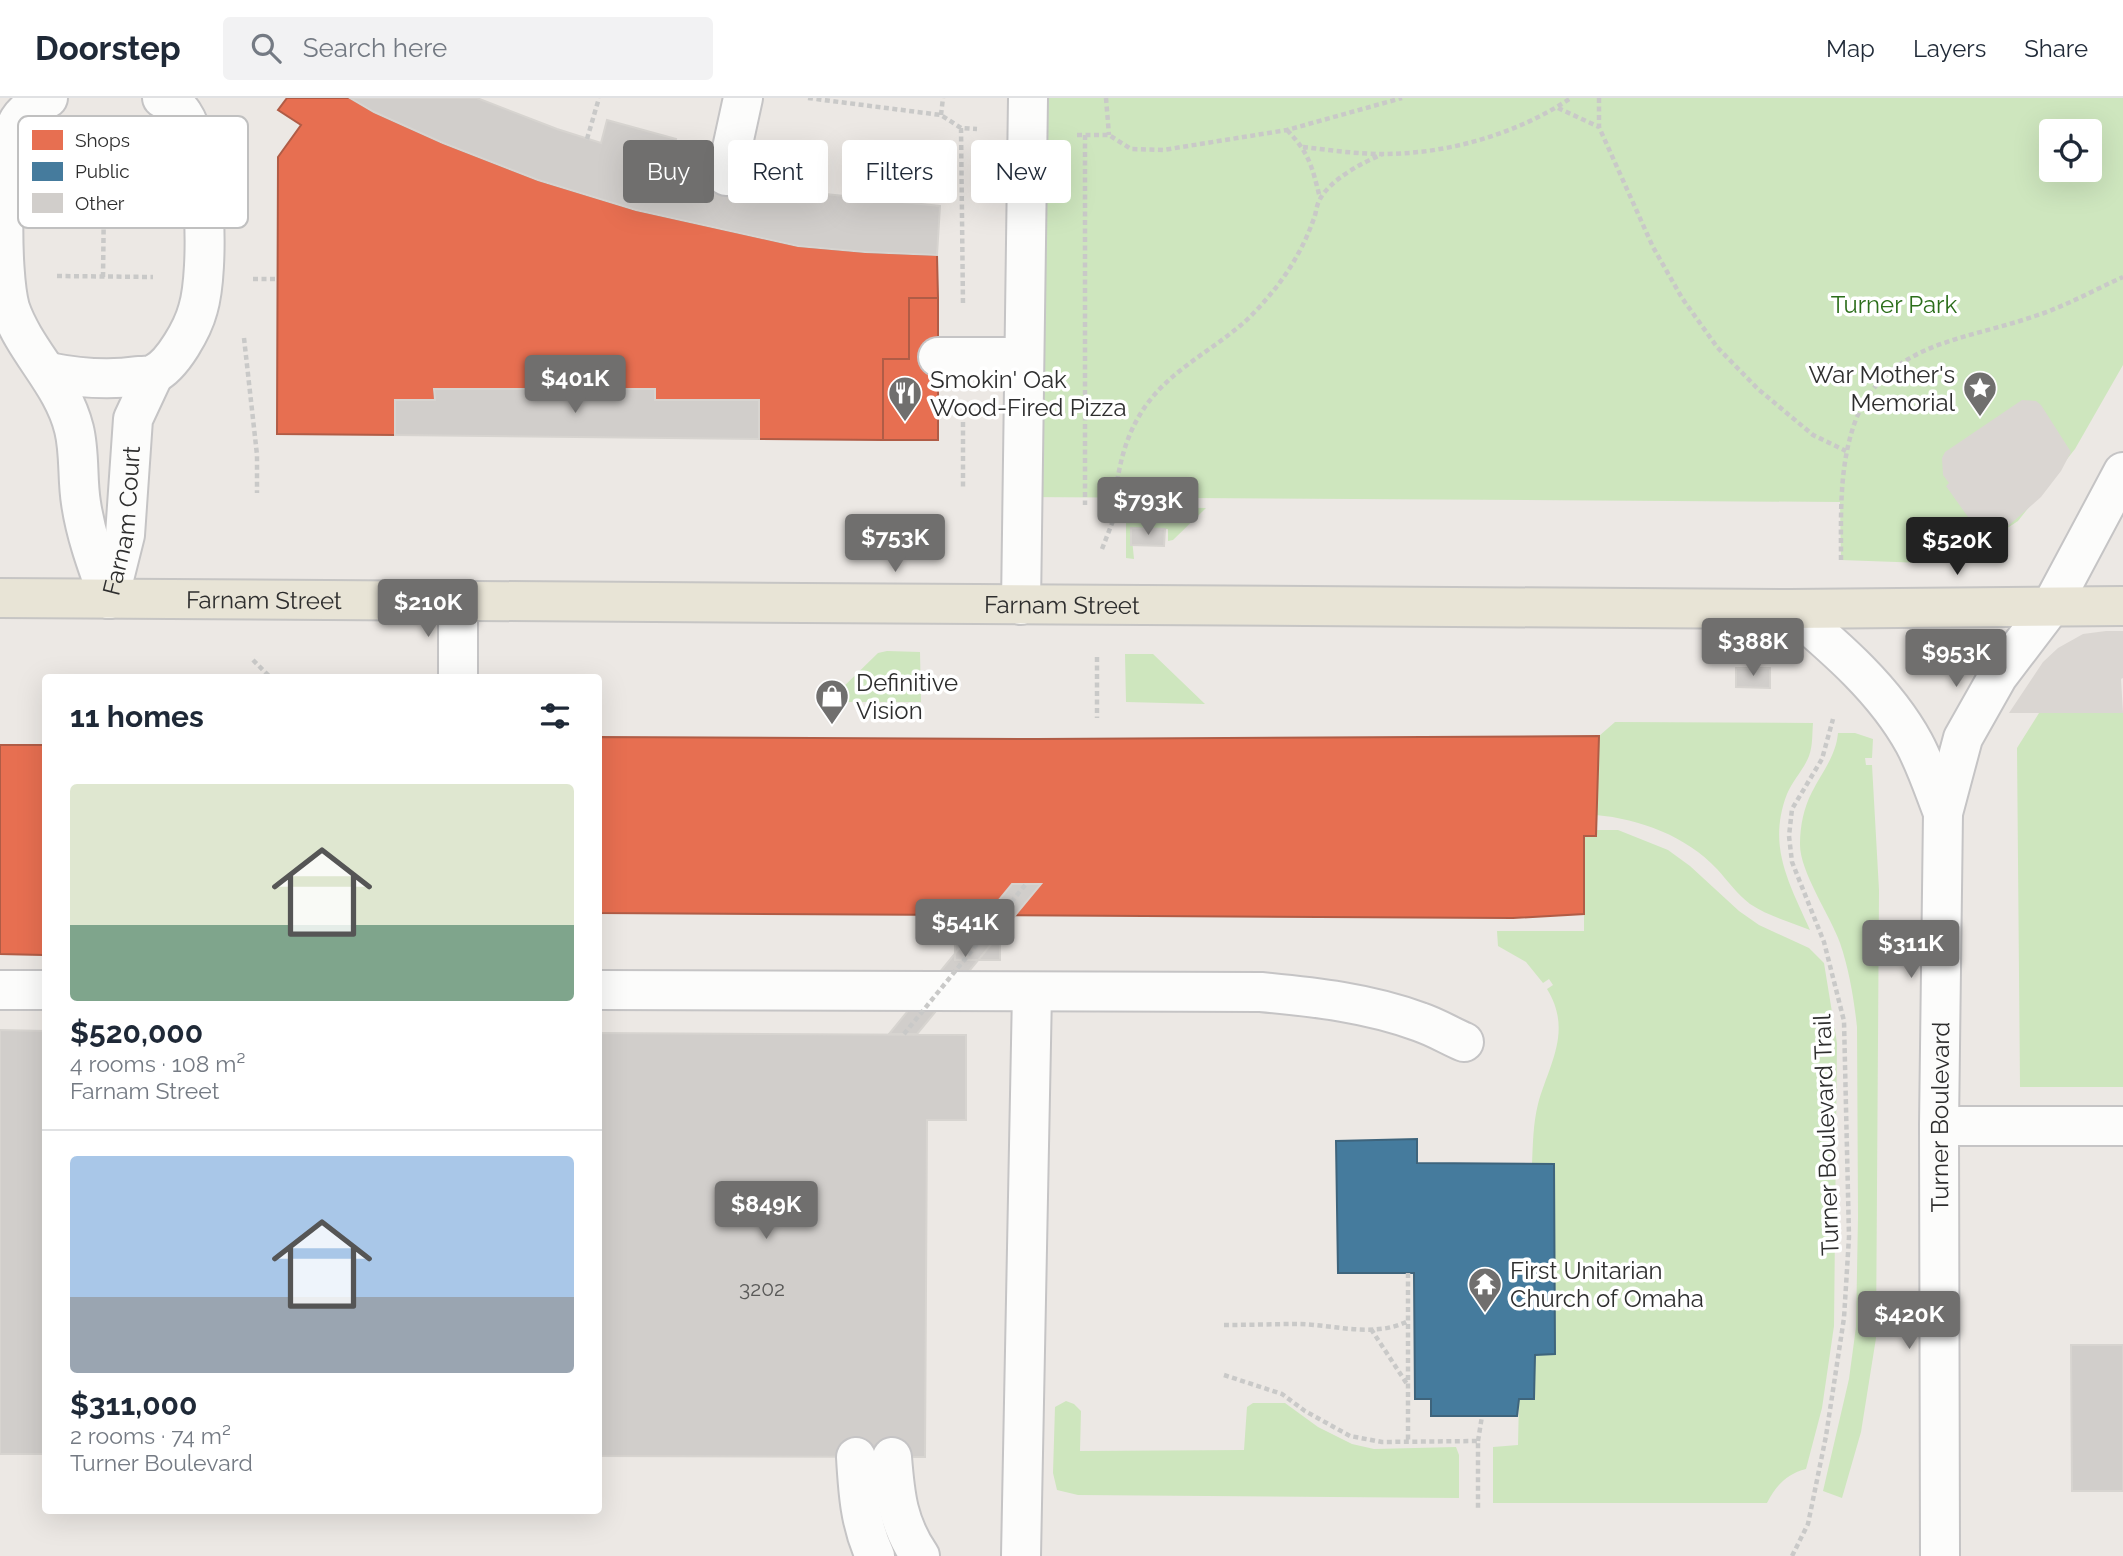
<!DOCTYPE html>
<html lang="en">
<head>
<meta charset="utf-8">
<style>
  body { margin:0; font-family:Raleway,sans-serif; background:#f2f2f3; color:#1f2937; height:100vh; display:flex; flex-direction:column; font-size:26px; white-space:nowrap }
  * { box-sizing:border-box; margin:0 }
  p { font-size:23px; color:#747a83 }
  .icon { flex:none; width:38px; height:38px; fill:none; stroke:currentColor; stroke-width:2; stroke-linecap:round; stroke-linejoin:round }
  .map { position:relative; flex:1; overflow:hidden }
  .side { position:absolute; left:42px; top:576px; width:560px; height:840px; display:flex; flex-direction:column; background:#fff; border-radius:7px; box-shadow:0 7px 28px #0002 }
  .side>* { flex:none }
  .hud { position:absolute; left:623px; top:42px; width:665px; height:63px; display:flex; gap:14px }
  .controls { position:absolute; left:2039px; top:21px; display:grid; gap:14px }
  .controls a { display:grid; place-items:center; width:63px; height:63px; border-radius:7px; background:#fff; box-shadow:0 7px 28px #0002; font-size:35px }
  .price { position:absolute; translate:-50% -60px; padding:0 16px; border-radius:7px; background:#706f6e; color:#fff; font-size:23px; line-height:46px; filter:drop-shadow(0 2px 4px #0008) }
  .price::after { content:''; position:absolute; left:50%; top:42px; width:21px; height:16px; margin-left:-10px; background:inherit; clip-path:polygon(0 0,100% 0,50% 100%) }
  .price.active { background:#222; color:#fff }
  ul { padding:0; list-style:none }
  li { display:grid; align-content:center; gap:14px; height:371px; padding:0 28px }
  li+li { border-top:2px solid #e0e1e3 }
  li span { display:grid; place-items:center; height:217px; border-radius:7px; color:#555 }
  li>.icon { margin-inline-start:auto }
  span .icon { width:126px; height:126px; fill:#fffc; stroke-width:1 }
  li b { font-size:30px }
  h2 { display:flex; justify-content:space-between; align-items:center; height:84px; padding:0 28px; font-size:30px }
  .pill { padding:0 24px; border-radius:7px; background:#fff; box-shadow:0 7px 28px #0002; font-size:24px; line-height:63px }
  .pill.active { background:#706f6e; color:#fff }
  header { display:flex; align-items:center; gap:42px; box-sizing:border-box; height:98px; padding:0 35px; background:#fff; border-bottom:2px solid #e0e1e3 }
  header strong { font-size:33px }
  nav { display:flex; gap:38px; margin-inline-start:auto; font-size:24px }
  .search { width:490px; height:63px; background:#f2f2f3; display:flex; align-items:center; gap:18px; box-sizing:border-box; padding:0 24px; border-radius:7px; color:#747a83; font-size:26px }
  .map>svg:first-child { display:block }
  .green { fill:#cee6be; fill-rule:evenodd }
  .plaza { fill:#dad6d2 }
  .shops { fill:#e76f51; stroke:#b05c46; stroke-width:2 }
  .public { fill:#457b9d; stroke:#3e647c; stroke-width:2 }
  .building { fill:#d1cecb; stroke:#d7d4d0; stroke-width:2 }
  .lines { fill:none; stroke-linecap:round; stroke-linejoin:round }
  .minor-casing { stroke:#c5c4c5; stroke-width:42 }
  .major-casing { stroke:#c6c5c4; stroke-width:42 }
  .path { stroke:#c9c9c8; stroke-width:4.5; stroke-dasharray:5 3.5; stroke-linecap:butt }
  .minor { stroke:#fcfcfb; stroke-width:38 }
  .major { stroke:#e8e4d6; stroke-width:38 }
  .path-bridge { stroke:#c9c9c8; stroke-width:4.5; stroke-dasharray:5 3.5; stroke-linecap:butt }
  .labels { text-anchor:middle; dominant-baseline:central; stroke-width:7; stroke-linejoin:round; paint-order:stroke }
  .number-label { font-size:21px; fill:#585857 }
  .park-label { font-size:24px; fill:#2c6e1b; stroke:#fff }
  .poi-label { font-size:24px; fill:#2e2e2e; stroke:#fff; text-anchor:start }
  .street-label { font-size:24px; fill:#2e2e2e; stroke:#fff }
  .key { fill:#fff; stroke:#c0c0c0; stroke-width:2 }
  .key-label { font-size:19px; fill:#2e2e2e }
</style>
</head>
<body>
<header>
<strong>Doorstep</strong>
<div class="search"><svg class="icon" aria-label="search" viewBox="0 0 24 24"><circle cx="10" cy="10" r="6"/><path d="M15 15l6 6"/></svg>Search here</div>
<nav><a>Map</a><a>Layers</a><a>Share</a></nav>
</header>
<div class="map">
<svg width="2123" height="1458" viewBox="0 0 2123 1458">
  <rect width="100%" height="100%" fill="#ece8e4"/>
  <!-- green -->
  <path class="green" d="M1028,0H2123V267L2075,351L2018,423L1977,450L1924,465L1841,462L1840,404L1022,399ZM2051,33H2090V72H2051Z
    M1126,409L1206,410L1173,442L1168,443V431H1131L1134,461L1126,460Z
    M887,553L920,554L921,604H846L837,595L878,555Z
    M1125,556H1153L1205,606L1126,604Z
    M2039,615H2123V989H2020L2017,650Z
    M1615,624L1813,625C1812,636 1813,647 1809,658C1804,671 1793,682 1787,696C1767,748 1789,785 1810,832C1790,824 1768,818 1750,806C1737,796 1728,783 1717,771C1686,738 1640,721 1596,717L1599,638Z
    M1838,635H1855L1873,641L1872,660H1865L1866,667H1872L1879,792L1876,1240L1861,1334L1842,1400L1823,1393L1849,1281L1856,1229L1858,1119L1857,929C1854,901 1849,871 1840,845C1830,817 1799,773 1800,745C1800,728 1804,709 1812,694C1822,674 1836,658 1838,635Z
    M1596,732H1618L1668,752L1690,768L1739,813L1759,827L1809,850L1824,865L1837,945L1834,1228L1822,1310L1806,1371C1786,1376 1776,1388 1767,1405H1493V1349L1518,1347L1519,1301H1534L1535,1257L1555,1256L1554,1066H1532C1533,1046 1533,1026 1538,1006C1549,966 1573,933 1547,891L1553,887L1549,881L1543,885L1526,864L1498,848L1497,833H1584V738L1596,737Z
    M1066,1303L1074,1306L1081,1313L1080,1353L1244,1352L1247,1309L1253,1305H1285L1318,1329L1352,1346L1374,1351L1456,1349L1459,1357V1400L1078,1397L1057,1392L1053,1375L1055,1309Z"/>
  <!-- plaza -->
  <path class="plaza" d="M2022,302L2036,303L2041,307L2071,354L2061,373L2041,399L2007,429L1985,443L1946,388L1949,385L1943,377L1942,360L1945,354Z
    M2106,533H2123V580L2121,581L2123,615H2009L2043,564L2058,550L2083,536Z"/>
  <!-- shops -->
  <path class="shops" d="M287,0H350L374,14L443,45L538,82L636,112L798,148L865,154L937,157L938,200H909V261H883V342L759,341V302H655V291H434L435,302H395V337L277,336L278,59L301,27L278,12Z
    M909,200H938V342H883V261H909Z
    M1599,638L1596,738H1584V816L1513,820L598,815V639L1038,641Z
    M0,647H46V872H43V857L0,856Z"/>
  <!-- public -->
  <path class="public" d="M1417,1041V1065L1554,1066L1555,1256L1535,1257L1534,1301H1519L1517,1318H1431V1301H1415L1414,1175H1338L1336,1043Z"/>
  <!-- building -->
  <path class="building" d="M350,0H477L557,31L601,45L607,22L676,41L669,64L806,94L940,108L937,157L865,154L798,148L636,112L538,82L443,45L374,14Z
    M434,291H655V302H759V341L395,337V302H435Z
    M1131,430L1165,431L1164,448L1131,447Z
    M1736,570H1770V590L1736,589Z
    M1012,786H1041L917,936H889Z
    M955,817H1000V862H955Z
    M0,932L46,933V1356H0Z
    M598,935L966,937V1022H927L925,1359L598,1358Z
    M2071,1247H2123V1393H2072Z"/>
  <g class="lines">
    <!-- minor casing -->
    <g class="minor-casing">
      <g id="minor">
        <path d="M48,0C37,6 26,11 19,22C0,54 0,173 10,210C25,254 63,285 74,331C80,355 77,381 81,405C86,439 98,470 109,501"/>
        <path d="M726,78L743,0"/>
        <path d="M938,259H1024"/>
        <path d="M48,274C78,280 107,283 138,278C142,278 150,278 154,276C173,267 193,230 198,211C210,171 206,50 183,16C178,8 170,4 162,0"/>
        <path id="s1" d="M109,501L125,437L133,321L154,276"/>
        <path d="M1021,507L1028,0"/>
        <path d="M1790,511C1836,550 1885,592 1914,645C1926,667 1934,692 1943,715"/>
        <path d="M458,579V503"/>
        <path d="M0,892H46"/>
        <path d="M598,892L1261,894C1314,899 1369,905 1420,924C1435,929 1450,938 1464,944"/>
        <path d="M1939,1028H2123"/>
        <path d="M856,1359C858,1394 860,1426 875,1458"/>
        <path d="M892,1359C895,1398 898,1426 920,1458"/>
        <path d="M1021,1458L1032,894"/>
        <path id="s2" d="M1940,1458L1939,1028L1943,715L1963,640L1998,578L2052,507L2123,374"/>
      </g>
    </g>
    <!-- major casing -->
    <g class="major-casing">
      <g id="major">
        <path id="s3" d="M0,500L1790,511L2123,508"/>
      </g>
    </g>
    <!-- path -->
    <path class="path" d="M808,0L941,17L961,30L977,31
      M1106,0L1109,37
      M1599,0V29L1653,149L1682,200L1717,249L1758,291L1813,337L1846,353
      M1558,10L1599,29
      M941,17L943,0
      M961,30L963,208
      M1287,32C1310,56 1312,69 1320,100
      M1077,37H1109L1131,51L1163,52L1287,32L1402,0
      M1085,37V407
      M587,41L599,0
      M1303,49C1329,52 1356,56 1383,56C1448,56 1517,36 1571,0
      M54,100L154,101
      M57,178L153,179
      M103,179L104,100
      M253,181H277
      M244,240L257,357V395
      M963,307V389
      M1115,400C1119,365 1126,335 1147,306C1172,272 1209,254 1241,227C1252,218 1264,204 1274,192C1290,172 1304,148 1313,123C1316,117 1316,109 1319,103C1329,82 1363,64 1383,56
      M1102,451L1123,397
      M1841,462C1841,416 1839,368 1855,324C1885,244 1967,242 2035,218C2066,208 2094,192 2123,179
      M1097,559V620
      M253,562L270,579
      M1408,1175V1343
      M1224,1227C1249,1227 1275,1226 1300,1226C1336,1227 1375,1240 1408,1223
      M1371,1231L1407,1286
      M1224,1277L1282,1296L1305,1313L1350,1338L1382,1344L1478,1343V1413
      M1478,1343L1482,1318
      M1792,1458L1808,1426L1826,1338L1844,1220L1849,1139L1844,923L1824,844L1792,764L1789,738L1792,711L1822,661L1833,621"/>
    <!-- minor -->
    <use href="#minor" class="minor"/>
    <!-- major -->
    <use href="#major" class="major"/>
    <!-- path-bridge -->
    <path class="path-bridge" d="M904,936L1026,786"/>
  </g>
  <!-- icons -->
  <defs>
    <g id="sight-pin" transform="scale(1.75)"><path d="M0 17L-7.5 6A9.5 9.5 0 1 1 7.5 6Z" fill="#706f6e" stroke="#fff"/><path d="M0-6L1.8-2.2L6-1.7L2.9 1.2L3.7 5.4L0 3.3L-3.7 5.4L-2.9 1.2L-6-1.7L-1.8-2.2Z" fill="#fff"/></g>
    <g id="restaurant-pin" transform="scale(1.75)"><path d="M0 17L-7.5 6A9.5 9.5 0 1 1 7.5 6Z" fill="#706f6e" stroke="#fff"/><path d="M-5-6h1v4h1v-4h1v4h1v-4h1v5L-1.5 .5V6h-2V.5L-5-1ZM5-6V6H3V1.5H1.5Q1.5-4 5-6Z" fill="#fff"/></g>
    <g id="shop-pin" transform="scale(1.75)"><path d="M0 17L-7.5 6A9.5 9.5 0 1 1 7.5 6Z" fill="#706f6e" stroke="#fff"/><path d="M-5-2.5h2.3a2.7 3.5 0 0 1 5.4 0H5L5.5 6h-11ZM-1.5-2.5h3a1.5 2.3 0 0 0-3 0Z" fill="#fff"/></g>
    <g id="temple-pin" transform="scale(1.75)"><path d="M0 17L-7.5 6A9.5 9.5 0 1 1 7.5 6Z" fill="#706f6e" stroke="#fff"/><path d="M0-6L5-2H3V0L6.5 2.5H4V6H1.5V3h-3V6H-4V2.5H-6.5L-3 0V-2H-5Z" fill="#fff"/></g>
  </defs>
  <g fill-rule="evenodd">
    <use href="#sight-pin" x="1980" y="290"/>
    <use href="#restaurant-pin" x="905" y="295"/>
    <use href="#shop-pin" x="832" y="598"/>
    <use href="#temple-pin" x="1485" y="1186"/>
  </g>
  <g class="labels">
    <!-- number labels -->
    <g class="number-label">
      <text x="762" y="1190">3202</text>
    </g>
    <!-- park labels -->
    <g class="park-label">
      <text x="1894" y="206">Turner Park</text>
    </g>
    <!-- poi labels -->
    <g class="poi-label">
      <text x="1955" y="276" text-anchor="end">War Mother's<tspan x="1955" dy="28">Memorial</tspan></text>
      <text x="930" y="281">Smokin' Oak<tspan x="930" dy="28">Wood-Fired Pizza</tspan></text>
      <text x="856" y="584">Definitive<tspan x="856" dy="28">Vision</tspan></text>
      <text x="1510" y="1172">First Unitarian<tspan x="1510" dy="28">Church of Omaha</tspan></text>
    </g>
    <!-- street labels -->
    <g class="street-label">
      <text stroke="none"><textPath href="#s1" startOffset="80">Farnam Court</textPath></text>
      <text stroke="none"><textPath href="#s3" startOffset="264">Farnam Street</textPath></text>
      <text stroke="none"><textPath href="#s3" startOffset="1062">Farnam Street</textPath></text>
      <text stroke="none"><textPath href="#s2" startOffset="439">Turner Boulevard</textPath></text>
      <text transform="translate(1826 1037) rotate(-92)">Turner Boulevard Trail</text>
    </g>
  </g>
  <!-- legend -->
  <rect x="18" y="18" width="230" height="112" rx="10" class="key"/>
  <rect x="32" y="32" width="31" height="20" fill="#e76f51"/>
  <rect x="32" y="64" width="31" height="19" fill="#457b9d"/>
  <rect x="32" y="95" width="31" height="20" fill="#d1cecb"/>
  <g class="key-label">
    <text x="75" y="49">Shops</text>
    <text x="75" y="80">Public</text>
    <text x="75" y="112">Other</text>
  </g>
</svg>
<div class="controls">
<a><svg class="icon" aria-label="locate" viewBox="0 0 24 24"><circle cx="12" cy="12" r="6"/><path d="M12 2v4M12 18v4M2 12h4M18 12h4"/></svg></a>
</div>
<b class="price" style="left:575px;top:317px">$401K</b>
<b class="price" style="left:1148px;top:439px">$793K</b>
<b class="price" style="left:895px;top:476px">$753K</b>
<b class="price active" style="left:1957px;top:479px">$520K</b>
<b class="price" style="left:428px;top:541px">$210K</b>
<b class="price" style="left:1753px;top:580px">$388K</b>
<b class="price" style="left:1956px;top:591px">$953K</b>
<b class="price" style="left:965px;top:861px">$541K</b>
<b class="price" style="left:1911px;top:882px">$311K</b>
<b class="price" style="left:766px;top:1143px">$849K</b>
<b class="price" style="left:1909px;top:1253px">$420K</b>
<div class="hud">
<a class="pill active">Buy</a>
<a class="pill">Rent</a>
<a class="pill">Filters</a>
<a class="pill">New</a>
</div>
<section class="side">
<h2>11 homes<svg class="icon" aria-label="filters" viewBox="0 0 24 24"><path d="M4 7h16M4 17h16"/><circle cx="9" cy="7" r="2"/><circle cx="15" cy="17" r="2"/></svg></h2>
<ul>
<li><span style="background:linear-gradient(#dfe7d0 65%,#7fa58c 0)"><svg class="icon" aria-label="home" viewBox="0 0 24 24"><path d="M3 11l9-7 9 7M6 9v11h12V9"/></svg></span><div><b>$520,000</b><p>4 rooms · 108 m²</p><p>Farnam Street</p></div></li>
<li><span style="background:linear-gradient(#a9c7e8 65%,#9aa5b1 0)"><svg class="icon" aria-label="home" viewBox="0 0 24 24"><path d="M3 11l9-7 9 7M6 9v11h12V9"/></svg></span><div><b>$311,000</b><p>2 rooms · 74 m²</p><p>Turner Boulevard</p></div></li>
</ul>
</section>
</div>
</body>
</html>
